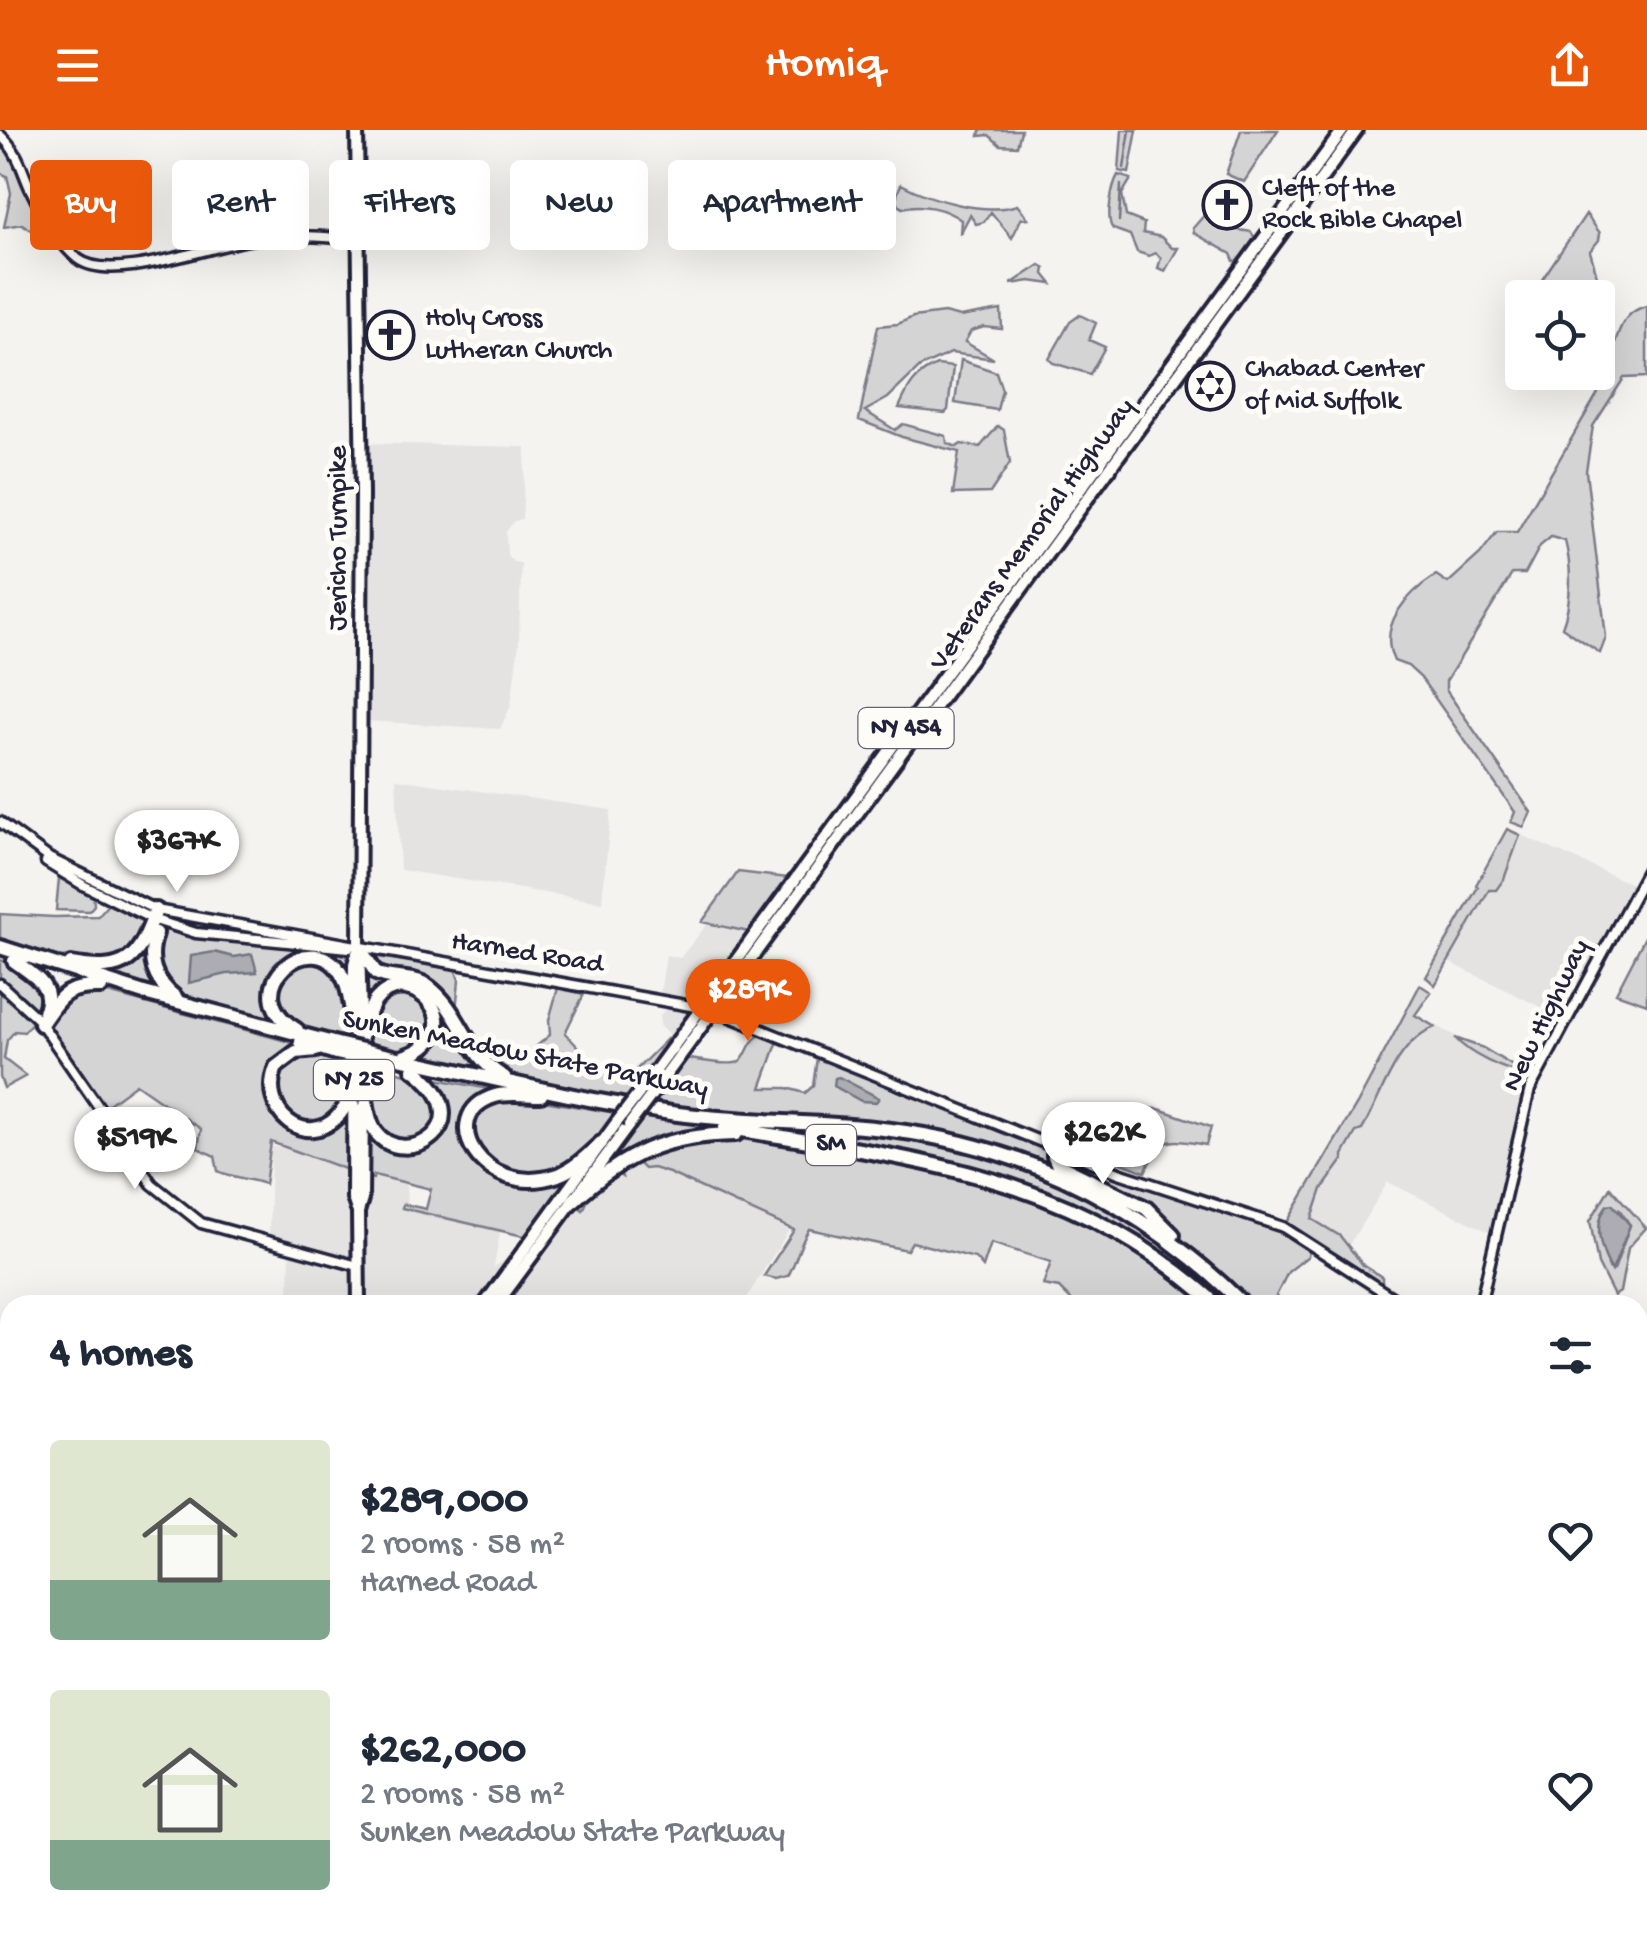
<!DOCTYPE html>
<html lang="en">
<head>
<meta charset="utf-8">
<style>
  body { margin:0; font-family:"Gochi Hand",sans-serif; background:#f2f2f3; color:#1f2937; height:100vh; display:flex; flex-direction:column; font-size:38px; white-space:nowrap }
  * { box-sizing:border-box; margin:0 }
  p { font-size:32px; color:#747a83 }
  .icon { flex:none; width:55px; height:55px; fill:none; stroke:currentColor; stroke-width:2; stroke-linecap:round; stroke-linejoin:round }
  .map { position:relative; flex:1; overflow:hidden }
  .drawer { position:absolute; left:0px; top:1165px; width:1648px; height:642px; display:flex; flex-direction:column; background:#fff; border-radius:30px 30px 0 0; box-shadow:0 10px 40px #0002 }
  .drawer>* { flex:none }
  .banner { position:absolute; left:30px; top:30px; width:1000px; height:90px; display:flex; gap:20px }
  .controls { position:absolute; left:1505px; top:150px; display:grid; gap:20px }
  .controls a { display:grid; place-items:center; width:110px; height:110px; border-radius:10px; background:#fff; box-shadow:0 10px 40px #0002; font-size:50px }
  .price { position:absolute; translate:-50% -85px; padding:0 22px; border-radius:35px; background:#fff; color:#222; font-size:32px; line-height:65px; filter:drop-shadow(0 2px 5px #0008) }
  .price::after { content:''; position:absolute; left:50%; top:60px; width:30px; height:22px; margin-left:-15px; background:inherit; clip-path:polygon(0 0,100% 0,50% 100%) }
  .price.selected { background:#ea580c; color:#fff }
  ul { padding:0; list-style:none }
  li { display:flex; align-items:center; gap:30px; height:250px; padding:0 50px }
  li span { display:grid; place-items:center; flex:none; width:280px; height:200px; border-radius:10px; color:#555 }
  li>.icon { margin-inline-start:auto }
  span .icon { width:120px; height:120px; fill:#fffc; stroke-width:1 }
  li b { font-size:42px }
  h2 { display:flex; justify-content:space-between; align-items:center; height:120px; padding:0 50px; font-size:42px }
  .pill { padding:0 35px; border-radius:10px; background:#fff; box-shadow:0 10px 40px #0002; font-size:35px; line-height:90px }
  .pill.selected { background:#ea580c; color:#fff }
  header { display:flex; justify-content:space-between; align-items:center; height:130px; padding:0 50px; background:#ea580c; color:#fff; font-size:45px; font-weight:600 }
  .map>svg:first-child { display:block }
  .built { fill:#e4e3e2 }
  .green { fill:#d5d4d5; stroke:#7c7b88; stroke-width:2.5; fill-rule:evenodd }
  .water { fill:#acacb2; stroke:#757582; stroke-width:2.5 }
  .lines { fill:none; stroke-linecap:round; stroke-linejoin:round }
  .stream { stroke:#757582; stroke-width:2.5 }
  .secondary-casing { stroke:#22223b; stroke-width:15 }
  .primary-casing { stroke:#22223b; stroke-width:18 }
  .highway-casing { stroke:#22223b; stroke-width:20 }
  .secondary { stroke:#fdfcf7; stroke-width:8 }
  .primary { stroke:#fdfcf7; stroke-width:10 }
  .highway { stroke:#fdfcf7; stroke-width:12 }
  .primary-bridge-casing { stroke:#22223b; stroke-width:18; stroke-linecap:butt }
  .highway-bridge-casing { stroke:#22223b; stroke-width:20; stroke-linecap:butt }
  .primary-bridge { stroke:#fdfcf7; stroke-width:10 }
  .highway-bridge { stroke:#fdfcf7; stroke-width:12 }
  .labels { text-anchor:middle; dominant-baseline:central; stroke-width:10; stroke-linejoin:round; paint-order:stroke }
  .shield { fill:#fdfcf7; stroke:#646373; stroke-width:2.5 }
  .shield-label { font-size:25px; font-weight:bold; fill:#22223b }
  .poi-label { font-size:28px; fill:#22223b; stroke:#fdfcf7; text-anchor:start }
  .street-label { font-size:28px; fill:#22223b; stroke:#fdfcf7 }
</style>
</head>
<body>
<header><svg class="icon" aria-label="menu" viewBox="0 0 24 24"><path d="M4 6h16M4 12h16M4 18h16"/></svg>Homiq<svg class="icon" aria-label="share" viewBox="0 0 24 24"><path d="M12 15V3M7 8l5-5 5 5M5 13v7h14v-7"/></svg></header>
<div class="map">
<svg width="1647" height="1806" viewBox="0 0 1647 1806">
  <rect width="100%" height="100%" fill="#f4f3ef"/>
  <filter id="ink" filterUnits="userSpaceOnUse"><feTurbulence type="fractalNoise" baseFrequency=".01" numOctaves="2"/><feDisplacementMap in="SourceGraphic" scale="20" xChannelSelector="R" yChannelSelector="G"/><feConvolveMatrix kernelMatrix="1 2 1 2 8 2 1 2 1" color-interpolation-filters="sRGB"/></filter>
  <g filter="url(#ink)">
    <!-- built -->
    <path class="built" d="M362,313L526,317L522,389L514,391L506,402L507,425L513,432L521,433L519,512L511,575L500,599L366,591L367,487L361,468Z
      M396,649L611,680L602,772L400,740Z
      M1521,705L1634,755L1561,887L1449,832Z
      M708,793L749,802L674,907L661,898L659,887L671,872L659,870L666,825L680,828Z
      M1415,884L1528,945L1489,1102L1388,1052L1342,1126L1296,1097Z
      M271,1016L406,1046L407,1074L501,1096L494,1137L509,1127L518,1114L639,1028L789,1100L742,1175H289L290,1113L269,1106Z
      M178,1798H295V1806H177Z"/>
    <!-- green -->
    <path class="green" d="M980,0H1021V1L1017,16L1000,15L989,5L979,6Z
      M1122,0H1137L1129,43L1119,41Z
      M1241,0H1278L1244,52L1226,44Z
      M0,17L16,27L59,112L55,115L22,94L4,97L11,63L7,46L0,43Z
      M1118,45L1131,49L1122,64L1126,86L1144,93L1143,103L1161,107L1172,118H1178L1165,141L1158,138L1161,128L1156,123L1149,126L1137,122L1130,105C1129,105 1114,99 1113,99C1105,90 1112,55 1118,45Z
      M901,54C929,69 985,86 1017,75L1028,88L1021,89L1012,108L991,82L984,92L976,94L970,85L960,104L961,90C945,78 921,73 902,78L895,70Z
      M277,79L278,101L211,112L207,82C232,91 258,103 277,79Z
      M1208,81C1213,102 1233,98 1251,102L1255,108L1238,131H1234L1231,124L1194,103L1193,98Z
      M1586,84L1600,103L1599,110L1590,121L1597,146L1588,154L1572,150L1563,165L1535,160Z
      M1040,135L1045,138L1044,144L1052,154L1030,151L1011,154Z
      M1647,176V247L1624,248L1593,296L1586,341L1606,507L1600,523L1562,497C1572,472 1572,437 1565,411L1551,407L1540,416L1525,444H1512L1446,551V560L1531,682L1524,697L1511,692L1515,682L1421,548L1408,536L1394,531C1377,494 1408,463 1436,445L1448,453L1480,424L1497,402H1517L1605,251C1615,225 1613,183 1647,176Z
      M1001,180L1002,199L984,197L971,201L965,212L994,229L951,223L920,237L888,268L865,281L895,300L903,294L946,306L947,313L957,317L961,314L980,317L998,296L1004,300L1010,333L990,363L953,364L959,322L902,307L859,290L878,196L898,194L913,187L944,183L960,187Z
      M1080,185L1096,193L1089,210L1105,217L1090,244L1053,233L1049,229L1070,192Z
      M961,230L996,242L1002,260L997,280L955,273Z
      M937,235L953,237L948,280L945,283L899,278C908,257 915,244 937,235Z
      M1507,699L1520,705L1504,749L1496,760H1489L1435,855L1426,847L1478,757L1476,755Z
      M738,742L788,748L749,802L702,792Z
      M59,748L93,764L94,775L89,781L56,780Z
      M110,772L143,786L147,792L125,830C72,835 50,828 0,813V784L54,787L98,786Z
      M161,796L196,805L278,813L345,825L350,830L351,861L343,842L297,826L271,858L284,894L181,868L170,862L153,826Z
      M1645,807L1647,808V874L1616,863Z
      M146,814L149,815L165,863L81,838L112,836Z
      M371,826L455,838L459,850L456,881C479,913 484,922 526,925L550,905L549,890L558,858L584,864L565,903L578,917L570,938L594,943L615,937L635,941L670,906L674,908L624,973L511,948L496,940L439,864L384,843Z
      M0,830L10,833L44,861L41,883L35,882L9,856L0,851Z
      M320,831C351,858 349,872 348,912C308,900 282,903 277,856L292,834Z
      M366,834L428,858L501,948L416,926L439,889L406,856L371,873L366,870Z
      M1420,855L1431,862L1415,885L1435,897C1395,912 1382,967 1362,1000L1356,1002L1343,1025V1030L1322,1059L1312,1089L1340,1106L1363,1135L1382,1147V1154L1286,1094L1357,974Z
      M0,858L33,891L24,902L15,901L7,910L4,929L26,946L4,958L0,947Z
      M93,859L316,919L284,926L272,977L316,999L349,972L351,1040L346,1043L345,1039L271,1012L265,1054C248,1048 233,1048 218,1041L215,1026L198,1018L201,999L136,954L102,979L46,896L66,865Z
      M408,861L430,876V908L403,925L369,917L372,880L390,862Z
      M760,905L778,911L761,958H787L805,963L813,956L817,928L825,929L1048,1018L1052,1038L979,1014L650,976L685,928C695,930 734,937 741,931C749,922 748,912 760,905Z
      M1455,908L1483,918L1526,944C1503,940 1470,925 1455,908Z
      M311,922L348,930V955L335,985L311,996L284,985L275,945L282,934Z
      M369,935L419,947L437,962L438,994L411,1014L385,1008L370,977Z
      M426,947L510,963L482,971L466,1010L511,1050L583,1033L528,1107L402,1078L403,1074L426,1079L431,1059L374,1045L373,1049L367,1047L366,984L368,991L407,1019L444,990Z
      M513,966L616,983C597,1012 564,1054 522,1046C508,1044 491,1032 478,1026L471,993L485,972Z
      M1122,977L1159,979L1211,997L1206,1015C1169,1009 1162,1005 1145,1042L1102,1025Z
      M643,987L738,1002H712L604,1040Z
      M705,990L912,1006L1029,1036L1144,1094L1240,1175H1221L1045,1063Z
      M732,1007L780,1011L874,1026L1014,1057L1133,1114L1212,1175H1076L1059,1158L1043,1155L1051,1132L991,1113L983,1137L975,1128L912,1112L907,1120L809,1099C799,1115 797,1130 788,1146L776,1149L764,1146L794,1100L669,1043L653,1038L644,1039L638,1033L621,1043L622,1047L619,1045L591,1064L583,1080L579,1077L593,1057L649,1019Z
      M1060,1023L1278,1098L1310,1116L1308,1126L1288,1142L1276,1166L1283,1175H1249L1152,1080L1060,1034Z
      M1610,1057L1646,1098L1628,1118L1620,1162L1614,1166L1598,1134L1590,1091ZM1619,1079L1630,1095L1614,1140L1609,1138L1601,1112Z
      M1640,1255L1647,1263V1504L1638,1503Z
      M0,1382L10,1390V1521L0,1549Z
      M1638,1514L1647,1516V1591L1638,1585Z
      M972,1798H1085L1089,1806H972Z
      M1241,1798H1383L1415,1806H1239Z"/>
    <!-- water -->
    <path class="water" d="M214,822L234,827L252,824L257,842L227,844L189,853L191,826Z
      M839,947L879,968L876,972L861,971L834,956L835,948Z
      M1612,1074L1630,1095L1612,1141C1601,1122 1592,1095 1607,1075Z"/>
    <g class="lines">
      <!-- stream -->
      <path class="stream" d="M1124,38L1130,0
        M1119,91L1121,55"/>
      <!-- secondary casing -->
      <g class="secondary-casing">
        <path id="secondary" d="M0,5C18,21 21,38 30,58C41,81 58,113 78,129C113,156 224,110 267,107C297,104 329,108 360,109
          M0,692L49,728L156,780L713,880L1119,1043L1283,1097L1404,1175
          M46,732L83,755L152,789L196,803L349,818
          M0,854L38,889L152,1054L201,1093L358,1136
          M1480,1175L1530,959L1647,741
          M0,1379L10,1386
          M1638,1509L1647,1512
          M1230,1806L1232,1798"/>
      </g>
      <!-- primary casing -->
      <g class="primary-casing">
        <path id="primary" d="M357,0L362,364L359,817L363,955
          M357,823L354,834L353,1068L357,1080
          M640,962L1343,0
          M650,967L1357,0
          M359,1175L358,1082L362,1069L363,977
          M484,1175L617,992
          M496,1175L629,995
          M1424,1798L1451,1806
          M232,1806V1798"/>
      </g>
      <!-- highway casing -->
      <g class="highway-casing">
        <path id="highway" d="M156,803C147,830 153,850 176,868
          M0,817L144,863L337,914
          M359,817L376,843C393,851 413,845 429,857C461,881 466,926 504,947
          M14,831C33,845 56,856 44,882
          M71,834C129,844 138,829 156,780
          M41,894C61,866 64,856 101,857
          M297,900C231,861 314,790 343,847C349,858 350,873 353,886
          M363,901C367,891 369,880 375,871C409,827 479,902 403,927
          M301,912L336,923
          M316,920L296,922L276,937C258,980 305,1021 338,986C348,976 350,961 354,948
          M380,924C479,945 578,970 678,984C749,993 820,991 891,1000C1028,1017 1146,1078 1244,1175
          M363,948C366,965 366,986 375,1001C404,1043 487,993 413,939
          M541,965C526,965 508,962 495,966C433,985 483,1071 558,1045C574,1039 588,1025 601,1013
          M725,997C911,1030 1069,1041 1217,1175
          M1057,1017L1054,1026L1058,1035L1146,1078L1173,1105
          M573,1071C625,1023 665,1005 736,1004
          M1638,1598L1647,1605"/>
      </g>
      <!-- secondary -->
      <use href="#secondary" class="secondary"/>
      <!-- primary -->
      <use href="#primary" class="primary"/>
      <!-- highway -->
      <use href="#highway" class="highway"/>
      <!-- primary-bridge casing -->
      <g class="primary-bridge-casing">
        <path id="primary-bridge" d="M617,992L640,962
          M629,995L650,967"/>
      </g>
      <!-- highway-bridge casing -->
      <g class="highway-bridge-casing">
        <path id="highway-bridge" d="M337,914L380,924
          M336,923L368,930"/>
      </g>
      <!-- primary-bridge -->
      <use href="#primary-bridge" class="primary-bridge"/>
      <!-- highway-bridge -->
      <use href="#highway-bridge" class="highway-bridge"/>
    </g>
  </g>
  <!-- icons -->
  <defs>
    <g id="church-ring" transform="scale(2.5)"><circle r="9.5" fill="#fdfcf7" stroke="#22223b" stroke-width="1.5"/><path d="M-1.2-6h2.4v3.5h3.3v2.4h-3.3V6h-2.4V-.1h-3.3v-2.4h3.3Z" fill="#22223b"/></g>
    <g id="synagogue-ring" transform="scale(2.5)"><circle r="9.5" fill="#fdfcf7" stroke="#22223b" stroke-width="1.5"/><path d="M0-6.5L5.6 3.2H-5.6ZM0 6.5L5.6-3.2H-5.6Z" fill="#22223b"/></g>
  </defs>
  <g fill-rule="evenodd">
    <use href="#church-ring" x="1227" y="75"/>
    <use href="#church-ring" x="390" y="205"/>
    <use href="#synagogue-ring" x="1210" y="256"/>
  </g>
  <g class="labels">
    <!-- shield labels -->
    <g class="shield">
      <rect x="858.5" y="578" width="95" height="40" rx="8"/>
      <rect x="314" y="930" width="80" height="40" rx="8"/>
      <rect x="806" y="995" width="50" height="40" rx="8"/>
    </g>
    <g class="shield-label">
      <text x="906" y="598">NY 454</text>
      <text x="354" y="950">NY 25</text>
      <text x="831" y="1015">SM</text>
    </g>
    <!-- poi labels -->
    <g class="poi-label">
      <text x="1262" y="59">Cleft of the<tspan x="1262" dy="32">Rock Bible Chapel</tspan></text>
      <text x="425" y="189">Holy Cross<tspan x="425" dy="32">Lutheran Church</tspan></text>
      <text x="1245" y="240">Chabad Center<tspan x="1245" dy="32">of Mid Suffolk</tspan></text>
    </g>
    <!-- street labels -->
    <g class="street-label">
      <text transform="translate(1033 405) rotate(-54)">Veterans Memorial Highway</text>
      <text transform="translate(339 408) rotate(-90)">Jericho Turnpike</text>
      <text transform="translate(527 824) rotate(9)">Harned Road</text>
      <text transform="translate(1547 886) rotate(-64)">New Highway</text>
      <text transform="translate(525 925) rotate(11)">Sunken Meadow State Parkway</text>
    </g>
  </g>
</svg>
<div class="controls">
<a><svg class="icon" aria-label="locate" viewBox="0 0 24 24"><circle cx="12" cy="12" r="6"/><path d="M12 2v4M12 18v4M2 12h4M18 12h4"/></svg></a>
</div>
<b class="price" style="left:177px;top:765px">$367K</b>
<b class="price selected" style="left:748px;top:914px">$289K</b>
<b class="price" style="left:1103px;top:1057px">$262K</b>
<b class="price" style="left:135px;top:1062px">$519K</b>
<div class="banner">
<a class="pill selected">Buy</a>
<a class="pill">Rent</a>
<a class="pill">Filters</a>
<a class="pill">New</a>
<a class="pill">Apartment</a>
</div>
<section class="drawer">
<h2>4 homes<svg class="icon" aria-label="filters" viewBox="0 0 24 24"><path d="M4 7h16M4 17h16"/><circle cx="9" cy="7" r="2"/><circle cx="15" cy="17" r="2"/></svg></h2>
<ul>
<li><span style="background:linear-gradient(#dfe7d0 70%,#7fa58c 0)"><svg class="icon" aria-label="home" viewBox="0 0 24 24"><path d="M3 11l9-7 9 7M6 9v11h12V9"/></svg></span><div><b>$289,000</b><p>2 rooms · 58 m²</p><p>Harned Road</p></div><svg class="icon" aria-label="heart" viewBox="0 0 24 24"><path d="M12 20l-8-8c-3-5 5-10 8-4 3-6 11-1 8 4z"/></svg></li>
<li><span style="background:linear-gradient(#dfe7d0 75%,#7fa58c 0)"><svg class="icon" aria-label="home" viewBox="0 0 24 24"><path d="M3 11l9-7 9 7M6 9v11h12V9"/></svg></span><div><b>$262,000</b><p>2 rooms · 58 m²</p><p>Sunken Meadow State Parkway</p></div><svg class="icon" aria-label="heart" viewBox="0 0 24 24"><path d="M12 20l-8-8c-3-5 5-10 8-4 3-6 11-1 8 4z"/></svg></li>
</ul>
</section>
</div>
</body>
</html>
